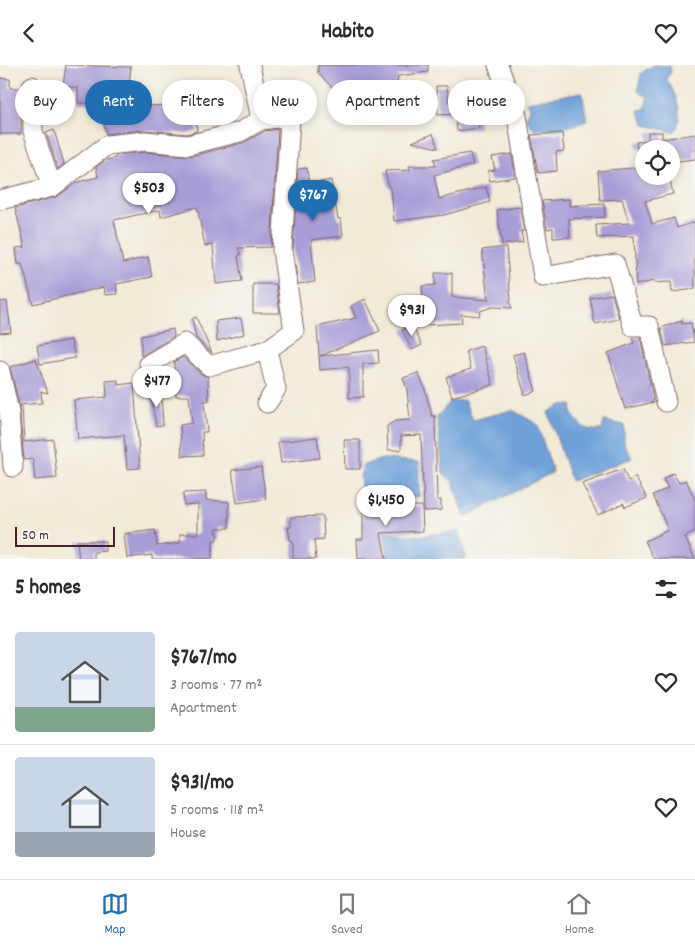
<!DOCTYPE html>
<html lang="en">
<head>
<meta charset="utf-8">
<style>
  body { margin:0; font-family:Dekko,sans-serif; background:#f2f2f3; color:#2b2b33; height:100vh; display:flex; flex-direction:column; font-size:19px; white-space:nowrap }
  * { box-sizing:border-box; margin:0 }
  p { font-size:16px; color:#7c7c81 }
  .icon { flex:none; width:28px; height:28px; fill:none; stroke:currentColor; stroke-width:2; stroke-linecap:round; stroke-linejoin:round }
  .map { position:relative; height:494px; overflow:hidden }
  .drawer { display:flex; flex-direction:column; background:#fff; flex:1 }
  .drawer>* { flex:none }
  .guide { position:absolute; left:15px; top:15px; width:665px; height:45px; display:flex; gap:10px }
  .tools { position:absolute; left:635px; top:75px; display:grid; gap:10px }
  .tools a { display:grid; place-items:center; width:45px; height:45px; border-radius:50%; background:#fff; box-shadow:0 2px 8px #0003; font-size:25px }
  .scale { position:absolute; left:15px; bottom:12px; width:100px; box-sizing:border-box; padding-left:5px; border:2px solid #4a1f2b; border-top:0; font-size:14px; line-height:18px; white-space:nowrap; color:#4a1f2b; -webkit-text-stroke:4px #f6f6f2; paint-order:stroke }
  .price { position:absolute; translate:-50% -42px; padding:0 11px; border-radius:18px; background:#fff; color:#222; font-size:16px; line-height:32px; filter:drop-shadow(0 1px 2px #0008) }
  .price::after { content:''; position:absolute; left:50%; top:30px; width:15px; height:11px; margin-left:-8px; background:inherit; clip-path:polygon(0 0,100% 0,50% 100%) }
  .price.selected { background:#1f6fb2; color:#fff }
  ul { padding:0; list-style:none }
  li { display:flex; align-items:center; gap:15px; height:125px; padding:0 15px }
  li+li { border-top:1px solid #e1e1e2 }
  li span { display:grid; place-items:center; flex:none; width:140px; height:100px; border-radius:5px; color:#555 }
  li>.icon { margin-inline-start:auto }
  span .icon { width:60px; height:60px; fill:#fffc; stroke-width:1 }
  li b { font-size:21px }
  h2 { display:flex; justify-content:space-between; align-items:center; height:60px; padding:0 15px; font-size:21px }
  .pill { padding:0 18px; border-radius:22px; background:#fff; box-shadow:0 2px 8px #0003; font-size:18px; line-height:45px }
  .pill.selected { background:#1f6fb2; color:#fff }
  header { display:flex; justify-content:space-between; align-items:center; height:65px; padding:0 15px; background:#fff; font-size:22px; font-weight:800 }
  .tab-bar { display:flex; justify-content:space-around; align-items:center; height:70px; border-top:1px solid #e1e1e2; background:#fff; font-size:14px; color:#7c7c81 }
  .tab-bar a { display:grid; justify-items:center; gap:2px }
  .tab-bar .selected { color:#1f6fb2 }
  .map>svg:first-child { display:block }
  .water { fill:#6ea1d9; stroke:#5c6082 }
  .building { fill:#a89dd7 }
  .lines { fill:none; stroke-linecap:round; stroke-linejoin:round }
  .minor-casing { stroke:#846667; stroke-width:21 }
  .minor { stroke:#fff; stroke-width:19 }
</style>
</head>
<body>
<header><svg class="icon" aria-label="back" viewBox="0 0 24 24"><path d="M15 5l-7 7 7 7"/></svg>Habito<svg class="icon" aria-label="heart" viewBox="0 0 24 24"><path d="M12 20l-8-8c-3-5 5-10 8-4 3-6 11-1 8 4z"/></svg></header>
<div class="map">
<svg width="695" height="494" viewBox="0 0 695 494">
  <rect width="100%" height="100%" fill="#f6f6f2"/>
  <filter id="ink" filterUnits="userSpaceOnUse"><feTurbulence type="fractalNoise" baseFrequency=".02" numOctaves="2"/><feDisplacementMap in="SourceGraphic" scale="10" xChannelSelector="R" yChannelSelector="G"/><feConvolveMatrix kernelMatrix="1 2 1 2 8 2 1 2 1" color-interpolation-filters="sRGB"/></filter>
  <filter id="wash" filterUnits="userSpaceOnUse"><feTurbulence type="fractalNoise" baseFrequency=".0096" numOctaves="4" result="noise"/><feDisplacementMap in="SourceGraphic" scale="20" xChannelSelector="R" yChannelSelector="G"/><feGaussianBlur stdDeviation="1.12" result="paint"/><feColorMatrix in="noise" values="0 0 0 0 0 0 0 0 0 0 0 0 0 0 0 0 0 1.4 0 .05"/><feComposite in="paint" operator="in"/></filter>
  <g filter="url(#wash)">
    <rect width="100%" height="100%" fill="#f1ead7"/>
    <!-- water -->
    <path class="water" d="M654,0L670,1L671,7L666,14C677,29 683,48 676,65L672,67L645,60L638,45L645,44L648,30H642L638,26L641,8Z
      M582,27L587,56L560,64L534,65L526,53L530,43L527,37Z
      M464,335L473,355L512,345L537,359L553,407L465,452L452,416L443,408L437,352L450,337Z
      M564,339L572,340L571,348C582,362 584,366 602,365L604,356L624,360V379L632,393L571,416L548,347Z
      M383,394L419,397V432L363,433L360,412L363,400Z
      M458,466L466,493L463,494H388L384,468L418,471Z"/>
    <g id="blocks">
      <!-- building -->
      <path class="building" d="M66,0L131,2L129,19L141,18L143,41L174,40V37H184L185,58H196L197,66L187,69L144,65L106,69L100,38H78V23L63,21Z
        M318,0H428V7L398,11L396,28L370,27L372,38L351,42L318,8Z
        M0,13L10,14V23H21V69H0Z
        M436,21H447L449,38L476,35L479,63L457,66L455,49L438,50Z
        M278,64L271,182L238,183L241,190L238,191L242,216L216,219L213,180L205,181L197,142L161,152L160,145L114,155L123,198L148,192L152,212L116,219L117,229L105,230L104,222L33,239L22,199H18L16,183L25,182L15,143L56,132L78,117L98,112L96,102L106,95L116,93V90L145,87L191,91L243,78L265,66Z
        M54,65L64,99L58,104L46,68Z
        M648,67H662V74L695,69V94L671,97V84H637L636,77L648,75Z
        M562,68L564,86L556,87L557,106L538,108L531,70Z
        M433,69L438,83L412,77Z
        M470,88L473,100L434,110L439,134L486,122L490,137L444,150L394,156L391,123H389L385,106L410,105L409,101H436L434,94Z
        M512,89L515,112L490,116L488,106L495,105L492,92Z
        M644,102V111H669L673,129L645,136L652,159L674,153L677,163L695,157V224L672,227L671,217L654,218V216L636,220L634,171L597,173L596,160L629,158L622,134L600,135L598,106Z
        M307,103L309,119L331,115L338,154H341L343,171L311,175L315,217L298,219L293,185L298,104Z
        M569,134V141L604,139L605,152L569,154L570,172L553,173V163L547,164L542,136Z
        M520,142L524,166H521L523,177L502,180L497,145Z
        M506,182L511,236H509L512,243L492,242L480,246L479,251L461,249L462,258L425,260L422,221L435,220V208H452V232L488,235L482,185Z
        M253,219H276L280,248H253Z
        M612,229L619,254L595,259L590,233Z
        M365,234L380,266L320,291L378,285L379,298L363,299V332L349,333V302L320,305L317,262L356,253L351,241Z
        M7,236L11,267L0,268V237Z
        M196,252L212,288L196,273L192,254Z
        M241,253L244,269L217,276L216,256Z
        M682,256V259L691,258L694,277L665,281L661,263Z
        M412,260L422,280L412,285L402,265Z
        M173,264L174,271L141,291V271Z
        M640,272L654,337L625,344L608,288L634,278L632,273Z
        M71,275L75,293L40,299L37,281Z
        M482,281L493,320L452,332L446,312L471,304L466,286Z
        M524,287L536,326L525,330L513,290Z
        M183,292L201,309L208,312L209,336H204L207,367H202L203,390L182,391L180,360L192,358L189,331H176L174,297Z
        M36,294L48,328L41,326L42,338L19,340L10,302Z
        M418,308L424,321L432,351H435L437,435H441V445L424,446L421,370L401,371V385H388L387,361L395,356L410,355L407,325L403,313Z
        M118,315V320L134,318L140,403L127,404L124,370L78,374L74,335L107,332L106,316Z
        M150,328H161L163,360L156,361Z
        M19,341H22L24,377L53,374L57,413L35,415L33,394L24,395Z
        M317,372L320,393L281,398L278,377Z
        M344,375H360V404H345Z
        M261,402L266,434L237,438L232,405Z
        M623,404L628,416L635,412L647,433L625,442L623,438L598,450L582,419Z
        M673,408L679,418L686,415L695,435V467L685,472L695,494H654L645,476L668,465L653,430L668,423L663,414Z
        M206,427V435L229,437V463H217V475H213L212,494H152V490L127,493L124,469L155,465L157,481L180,478V469H198V439L184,440L183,428Z
        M388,440V442L422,441L423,466L381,468L386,494H358L357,474H363V441Z
        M323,451L324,474L314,475L316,494H293V476H290L288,462H291V452Z
        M77,476H105V486L94,487V494H79Z"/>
    </g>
  </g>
  <g filter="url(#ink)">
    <use href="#blocks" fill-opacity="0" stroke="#846667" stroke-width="1"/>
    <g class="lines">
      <!-- minor casing -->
      <g class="minor-casing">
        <path id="minor" d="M250,0L261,55
          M498,0L517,51L543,212L615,199L633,261H649L666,337
          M32,21L33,66L52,122
          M0,135L52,122L107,80L145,76L188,80L240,67L261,55L284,52L290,54L282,185L294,266L267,285L276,324L267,338
          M149,299L185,278L209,301L267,285
          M0,306L9,347L13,402"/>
      </g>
      <!-- minor -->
      <use href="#minor" class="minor"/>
    </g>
  </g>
</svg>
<div class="tools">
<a><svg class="icon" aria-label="locate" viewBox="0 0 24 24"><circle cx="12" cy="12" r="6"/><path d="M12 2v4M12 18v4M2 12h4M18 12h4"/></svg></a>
</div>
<div class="scale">50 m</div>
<b class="price" style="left:149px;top:150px">$503</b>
<b class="price selected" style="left:313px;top:157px">$767</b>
<b class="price" style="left:412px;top:272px">$931</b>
<b class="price" style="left:157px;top:343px">$477</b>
<b class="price" style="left:386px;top:462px">$1,450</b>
<div class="guide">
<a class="pill">Buy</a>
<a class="pill selected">Rent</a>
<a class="pill">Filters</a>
<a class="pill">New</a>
<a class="pill">Apartment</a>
<a class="pill">House</a>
</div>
</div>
<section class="drawer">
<h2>5 homes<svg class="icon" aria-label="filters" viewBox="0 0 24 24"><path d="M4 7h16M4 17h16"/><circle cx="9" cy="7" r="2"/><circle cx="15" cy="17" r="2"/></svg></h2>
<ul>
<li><span style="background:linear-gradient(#c9d6e8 75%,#7fa58c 0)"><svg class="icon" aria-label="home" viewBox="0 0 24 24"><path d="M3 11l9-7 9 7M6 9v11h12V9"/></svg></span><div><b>$767/mo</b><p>3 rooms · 77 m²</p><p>Apartment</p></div><svg class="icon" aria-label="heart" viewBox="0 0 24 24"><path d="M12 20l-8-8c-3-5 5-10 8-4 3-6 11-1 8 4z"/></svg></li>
<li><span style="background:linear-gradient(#c9d6e8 75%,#9aa5b1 0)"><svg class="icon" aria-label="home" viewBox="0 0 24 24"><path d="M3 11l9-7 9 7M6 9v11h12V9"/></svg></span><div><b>$931/mo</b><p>5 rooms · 118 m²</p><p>House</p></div><svg class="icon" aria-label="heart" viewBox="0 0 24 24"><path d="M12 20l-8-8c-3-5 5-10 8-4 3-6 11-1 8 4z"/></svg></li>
</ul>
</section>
<nav class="tab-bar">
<a class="selected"><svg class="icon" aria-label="map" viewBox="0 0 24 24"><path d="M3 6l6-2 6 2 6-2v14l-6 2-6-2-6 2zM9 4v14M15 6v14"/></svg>Map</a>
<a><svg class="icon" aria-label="saved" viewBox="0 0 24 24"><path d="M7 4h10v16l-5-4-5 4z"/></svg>Saved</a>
<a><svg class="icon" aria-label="home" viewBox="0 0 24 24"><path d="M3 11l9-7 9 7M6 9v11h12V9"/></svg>Home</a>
</nav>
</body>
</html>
